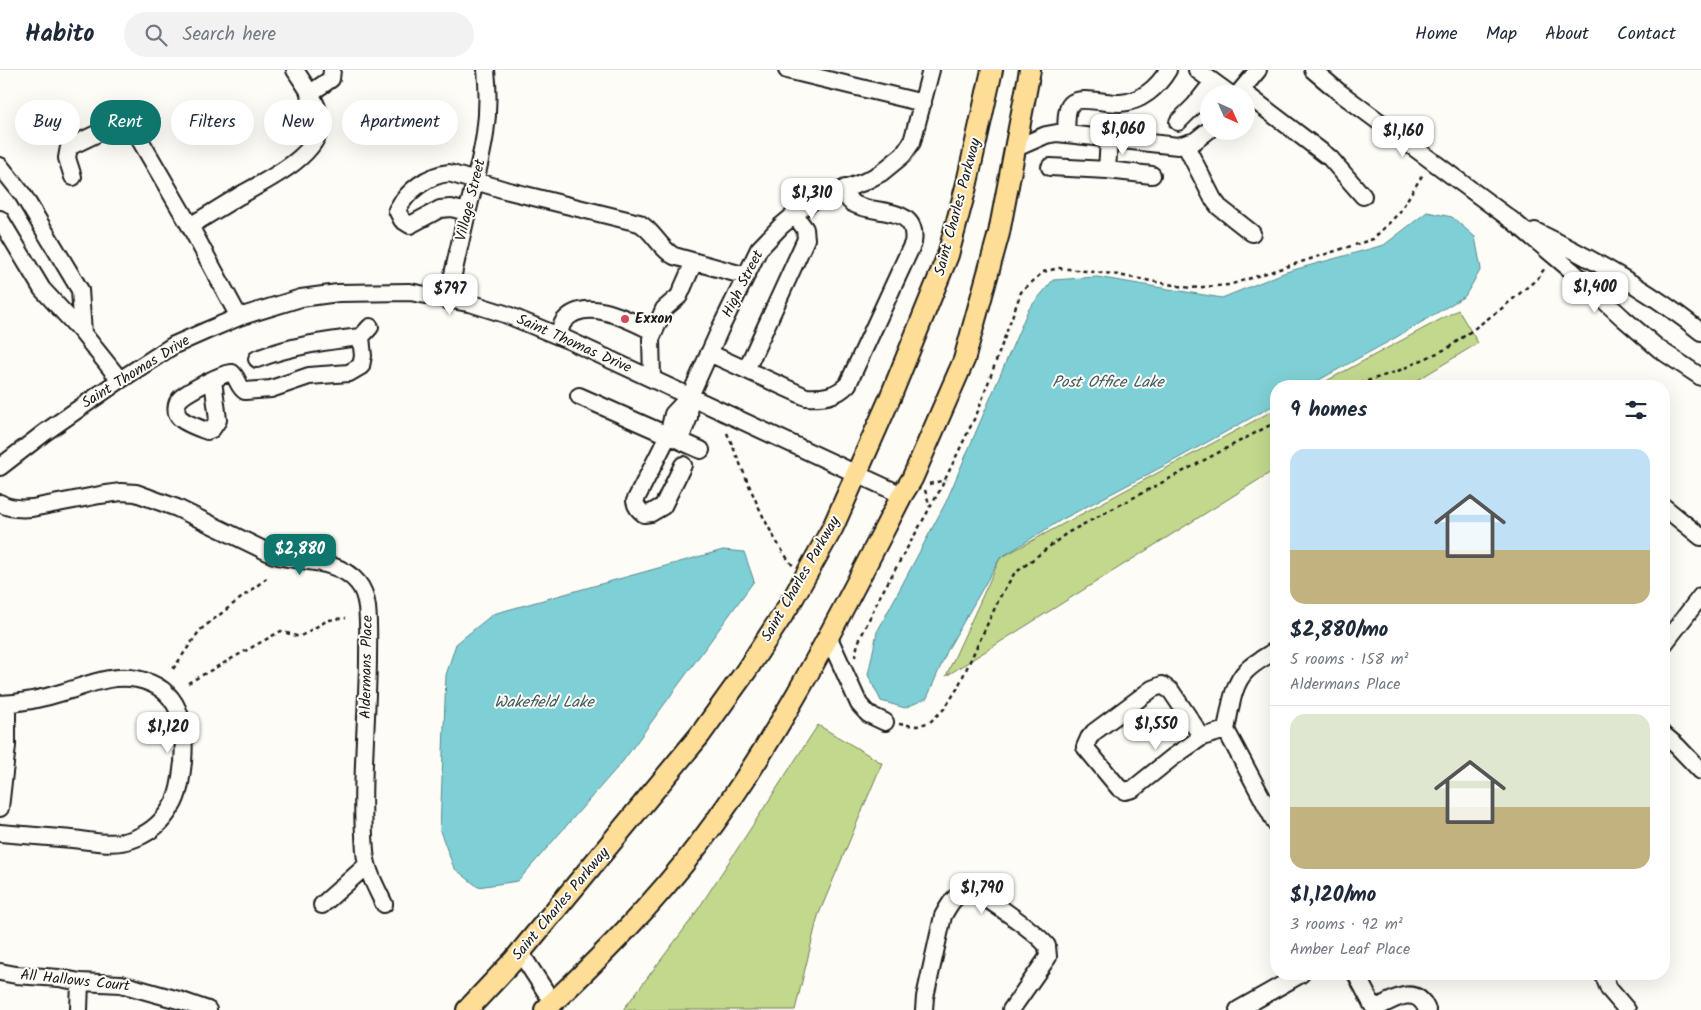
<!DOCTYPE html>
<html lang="en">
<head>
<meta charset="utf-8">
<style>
  body { margin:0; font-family:Kalam,sans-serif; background:#f2f2f3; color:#1f2937; height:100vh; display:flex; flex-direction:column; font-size:19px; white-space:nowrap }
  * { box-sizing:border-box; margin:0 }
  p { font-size:16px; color:#747a83 }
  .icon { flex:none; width:28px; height:28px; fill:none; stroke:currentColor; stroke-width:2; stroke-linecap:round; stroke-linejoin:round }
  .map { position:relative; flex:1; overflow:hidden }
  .drawer { position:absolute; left:1270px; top:310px; width:400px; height:600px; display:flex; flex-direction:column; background:#fff; border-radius:20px; box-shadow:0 5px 20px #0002 }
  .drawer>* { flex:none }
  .banner { position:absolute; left:15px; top:30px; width:475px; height:45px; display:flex; gap:10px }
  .needle { width:32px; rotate:135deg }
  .fabs { position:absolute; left:1200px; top:15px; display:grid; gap:10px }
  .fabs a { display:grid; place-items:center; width:55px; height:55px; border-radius:50%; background:#fff; box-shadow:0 5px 20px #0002; font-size:25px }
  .price { position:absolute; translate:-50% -42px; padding:0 11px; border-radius:10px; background:#fff; color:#222; font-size:16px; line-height:32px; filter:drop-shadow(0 1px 2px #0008) }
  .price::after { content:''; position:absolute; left:50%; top:30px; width:15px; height:11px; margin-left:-8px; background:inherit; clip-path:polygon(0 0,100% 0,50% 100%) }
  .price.active { background:#0f766e; color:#fff }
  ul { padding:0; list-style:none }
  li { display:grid; align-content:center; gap:10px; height:265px; padding:0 20px }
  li+li { border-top:1px solid #e0e1e3 }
  li span { display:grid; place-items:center; height:155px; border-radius:15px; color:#555 }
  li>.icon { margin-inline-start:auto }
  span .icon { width:90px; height:90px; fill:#fffc; stroke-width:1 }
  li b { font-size:21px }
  h2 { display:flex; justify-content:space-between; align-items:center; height:60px; padding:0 20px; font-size:21px }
  .pill { padding:0 18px; border-radius:22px; background:#fff; box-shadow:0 5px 20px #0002; font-size:18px; line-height:45px }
  .pill.active { background:#0f766e; color:#fff }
  header { display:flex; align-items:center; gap:30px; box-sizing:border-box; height:70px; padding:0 25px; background:#fff; border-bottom:1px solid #e0e1e3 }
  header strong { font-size:24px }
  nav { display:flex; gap:28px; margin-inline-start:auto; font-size:18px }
  .search { width:350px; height:45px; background:#f2f2f3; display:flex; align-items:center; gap:12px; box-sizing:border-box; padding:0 18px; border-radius:28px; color:#747a83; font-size:19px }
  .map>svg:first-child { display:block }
  .green { fill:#c2d88d; stroke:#6f7a54 }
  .water { fill:#7fd0d6; stroke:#57888c }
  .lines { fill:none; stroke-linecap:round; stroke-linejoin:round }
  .minor-casing { stroke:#1c1c1c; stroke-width:20 }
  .major-casing { stroke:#1c1c1c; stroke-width:24 }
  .path { stroke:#1c1c1c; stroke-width:2.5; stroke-dasharray:4 4; stroke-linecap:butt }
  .minor { stroke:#fdfcf7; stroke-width:16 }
  .major { stroke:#fedd96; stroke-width:20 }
  .poi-dot { fill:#d1495b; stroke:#fdfcf7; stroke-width:2 }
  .labels { text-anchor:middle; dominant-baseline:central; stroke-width:4; stroke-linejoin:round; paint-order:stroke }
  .street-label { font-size:15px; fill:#1c1c1c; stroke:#fdfcf7 }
  .poi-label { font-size:15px; font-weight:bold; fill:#1c1c1c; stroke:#fdfcf7; text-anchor:start }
  .water-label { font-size:16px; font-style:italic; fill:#3f5b5d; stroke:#fdfcf7 }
</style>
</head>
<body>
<header>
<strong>Habito</strong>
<div class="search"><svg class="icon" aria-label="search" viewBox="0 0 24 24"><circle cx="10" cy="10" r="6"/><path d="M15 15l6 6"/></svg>Search here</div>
<nav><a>Home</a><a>Map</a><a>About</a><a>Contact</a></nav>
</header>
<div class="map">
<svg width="1701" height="940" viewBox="0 0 1701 940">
  <rect width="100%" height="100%" fill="#fdfcf7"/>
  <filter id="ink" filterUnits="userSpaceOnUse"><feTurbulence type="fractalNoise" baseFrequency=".02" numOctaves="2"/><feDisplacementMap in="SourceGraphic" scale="10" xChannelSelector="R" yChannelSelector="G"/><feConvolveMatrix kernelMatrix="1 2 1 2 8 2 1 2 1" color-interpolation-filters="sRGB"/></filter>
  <g filter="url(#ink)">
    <!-- green -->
    <path class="green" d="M1458,240L1478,273L1408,316H1317Z
      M1276,339V399L946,606L1000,488Z
      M818,655L882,693L818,846L795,940H623L691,850Z"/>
    <!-- water -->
    <path class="water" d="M1427,142L1452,147L1475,167L1481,199L1465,226L1395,268L1308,316H1276V334L1175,390L1061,450L1000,488L948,579L927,628L905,638L881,631L868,605L877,562L946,432L1028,240L1053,210L1097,207L1222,228L1286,202L1384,175Z
      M723,480L744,482L754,511L623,691L518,811L478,817L454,798L440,761L446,605L456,574L493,544Z"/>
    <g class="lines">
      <!-- minor casing -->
      <g class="minor-casing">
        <path id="minor" d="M787,0L923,33
          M1197,0L1230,24
          M1313,0L1339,22L1513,151L1571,200L1623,248L1659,279L1701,307
          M309,24L331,9L332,0
          M1238,24L1258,0
          M1246,24L1330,88L1363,126
          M1178,52L1195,35L1213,12
          M1066,64C1067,56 1065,40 1071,34C1079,25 1108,34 1120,33C1141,32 1158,17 1168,0
          M1185,74L1213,129L1219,137L1252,163
          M1016,78L1046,65L1057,63L1178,76L1195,71L1209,60
          M0,96L23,125L80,220L83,263
          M1050,97L1107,100L1152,105
          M1107,100L1109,69
          M73,107L67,88L69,77L115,55L136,63L190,156L239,247
          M467,142L451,138L440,139L410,155L402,150L397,140C407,121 428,105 449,103L505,120L639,153C654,161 659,178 674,186L746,206
          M0,149L42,219L81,261L120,310
          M190,156C206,146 223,136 239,126C263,112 318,87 320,55C321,35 305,16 295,0
          M1535,161C1593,189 1651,221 1701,262
          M447,230C454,201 460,172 467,143C480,91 492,55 486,0
          M558,266C560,261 561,255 564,251C586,225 631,251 654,262
          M709,283L806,327C822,328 836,327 848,314L913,173C919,134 874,146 852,133L849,130L845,118
          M257,289C291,276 325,271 361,267L370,257
          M746,300L806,169L805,159L794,144
          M652,308L651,269L664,239L679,226L694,192
          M213,310L218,350L212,359L207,361C199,358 184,353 179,347C175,342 176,333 180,329C185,323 224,302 232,303C238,308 238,317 245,321L271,319L309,306L349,303L361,296L363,286L361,267
          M579,326L701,380
          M668,366L683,362L689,347L690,326
          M683,395L663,436L651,443L644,444C639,440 636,437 635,431L668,366L673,344L690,326L721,257L759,179L781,156L805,136L816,129L864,112L881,103L903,85L912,72L931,0
          M0,397L44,363L120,310L174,275L208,260L239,247L301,228L338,223L410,222L473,234L505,244L568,270L902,425
          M0,433C9,439 21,439 32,438L100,425L121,422L136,423L177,438L274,485C301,493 338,488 358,513C364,520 366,529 367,537C369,555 368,573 368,591C367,654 360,718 365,781C366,800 376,817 384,834
          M1664,437L1701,467
          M829,568L859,634L868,644L885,652
          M1664,574L1701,526
          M1276,580C1267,586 1255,592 1247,600C1232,614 1230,641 1226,660L1276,754
          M0,634C23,633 45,628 67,621C90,614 113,604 137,609C181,618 186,654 183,692C181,707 180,723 172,736C164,750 151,762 136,768C116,777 93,771 72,769C48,767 24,765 0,763
          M1664,665L1677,676L1701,701
          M1202,667L1171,621L1162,615L1152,619L1094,662L1089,668L1085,677L1119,718L1125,721L1133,719L1173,687L1202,667L1226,660
          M0,738L7,676V634
          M322,835L367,795
          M520,882L553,933
          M0,902L16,905L59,908L80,912L121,914L182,931L208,940
          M1356,904L1375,940
          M1603,904L1609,919L1627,940
          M1375,939C1392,930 1416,913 1427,940
          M79,940L80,912
          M924,940L925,927L943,846C949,835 956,821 971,822C983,823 1039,865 1047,876L1048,887L1011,940
          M1238,940L1301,904"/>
      </g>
      <!-- major casing -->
      <g class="major-casing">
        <path id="major" d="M467,940L514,890L700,665L746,601L791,532L833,457L890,328L948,185L966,117L992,0
          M545,940C600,888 654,834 699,774C781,666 840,545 902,425L912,409L964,290L999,163L1030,0"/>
      </g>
      <!-- path -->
      <path class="path" d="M1352,316L1398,301L1448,278L1501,239L1537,209L1545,198
        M727,363C747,408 763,457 793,496
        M929,414L945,410
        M925,420L930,437
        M855,587L858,573L879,528L940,420L978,341L1021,222L1043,202L1059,198L1112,204L1190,218L1229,215L1373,169L1399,143L1423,104
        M173,599L200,560L268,507
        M188,613L281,561L299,567L328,550L346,548
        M899,654L917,656L930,652L945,638L957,619L1001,525L1014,504L1067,463L1276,352"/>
      <!-- minor -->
      <use href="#minor" class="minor"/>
      <!-- major -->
      <use href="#major" class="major"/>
    </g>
  </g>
  <!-- markers -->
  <circle class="poi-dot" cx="625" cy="249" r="5"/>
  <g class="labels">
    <!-- street labels -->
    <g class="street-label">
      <text transform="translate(471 130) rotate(-76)">Village Street</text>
      <text transform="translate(958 137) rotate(-75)">Saint Charles Parkway</text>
      <text transform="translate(743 214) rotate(-63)">High Street</text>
      <text transform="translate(574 274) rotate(24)">Saint Thomas Drive</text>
      <text transform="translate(136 302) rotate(-32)">Saint Thomas Drive</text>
      <text transform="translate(801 509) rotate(-60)">Saint Charles Parkway</text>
      <text transform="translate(367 597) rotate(-89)">Aldermans Place</text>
      <text transform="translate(561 834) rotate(-50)">Saint Charles Parkway</text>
      <text transform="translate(75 911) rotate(6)">All Hallows Court</text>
    </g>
    <!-- poi labels -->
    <g class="poi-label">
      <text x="635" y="249">Exxon</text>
    </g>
    <!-- water labels -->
    <g class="water-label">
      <text x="1108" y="312">Post Office Lake</text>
      <text x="544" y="632">Wakefield Lake</text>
    </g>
  </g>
</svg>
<div class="fabs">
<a><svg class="needle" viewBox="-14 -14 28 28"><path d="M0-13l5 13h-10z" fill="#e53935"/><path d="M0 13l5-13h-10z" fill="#747a83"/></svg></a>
</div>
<b class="price" style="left:1123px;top:86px">$1,060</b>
<b class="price" style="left:1403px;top:88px">$1,160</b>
<b class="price" style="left:812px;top:150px">$1,310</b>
<b class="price" style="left:1595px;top:244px">$1,400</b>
<b class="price" style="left:450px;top:246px">$797</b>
<b class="price active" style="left:300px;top:506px">$2,880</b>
<b class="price" style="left:1156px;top:681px">$1,550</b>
<b class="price" style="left:168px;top:684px">$1,120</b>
<b class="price" style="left:982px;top:845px">$1,790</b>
<div class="banner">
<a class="pill">Buy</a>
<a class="pill active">Rent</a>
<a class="pill">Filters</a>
<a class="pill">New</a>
<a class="pill">Apartment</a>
</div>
<section class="drawer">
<h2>9 homes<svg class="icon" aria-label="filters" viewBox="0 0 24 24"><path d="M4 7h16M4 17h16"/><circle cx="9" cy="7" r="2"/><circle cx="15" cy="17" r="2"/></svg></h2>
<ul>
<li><span style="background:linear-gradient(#bfe0f5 65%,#c2b280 0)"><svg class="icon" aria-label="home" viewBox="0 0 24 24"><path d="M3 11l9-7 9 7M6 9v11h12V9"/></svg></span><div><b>$2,880/mo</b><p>5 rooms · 158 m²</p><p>Aldermans Place</p></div></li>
<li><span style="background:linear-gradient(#dfe7d0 60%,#c2b280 0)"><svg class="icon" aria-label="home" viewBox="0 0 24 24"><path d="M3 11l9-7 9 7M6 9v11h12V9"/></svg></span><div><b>$1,120/mo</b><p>3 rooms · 92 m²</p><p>Amber Leaf Place</p></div></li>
</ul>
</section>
</div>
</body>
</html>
